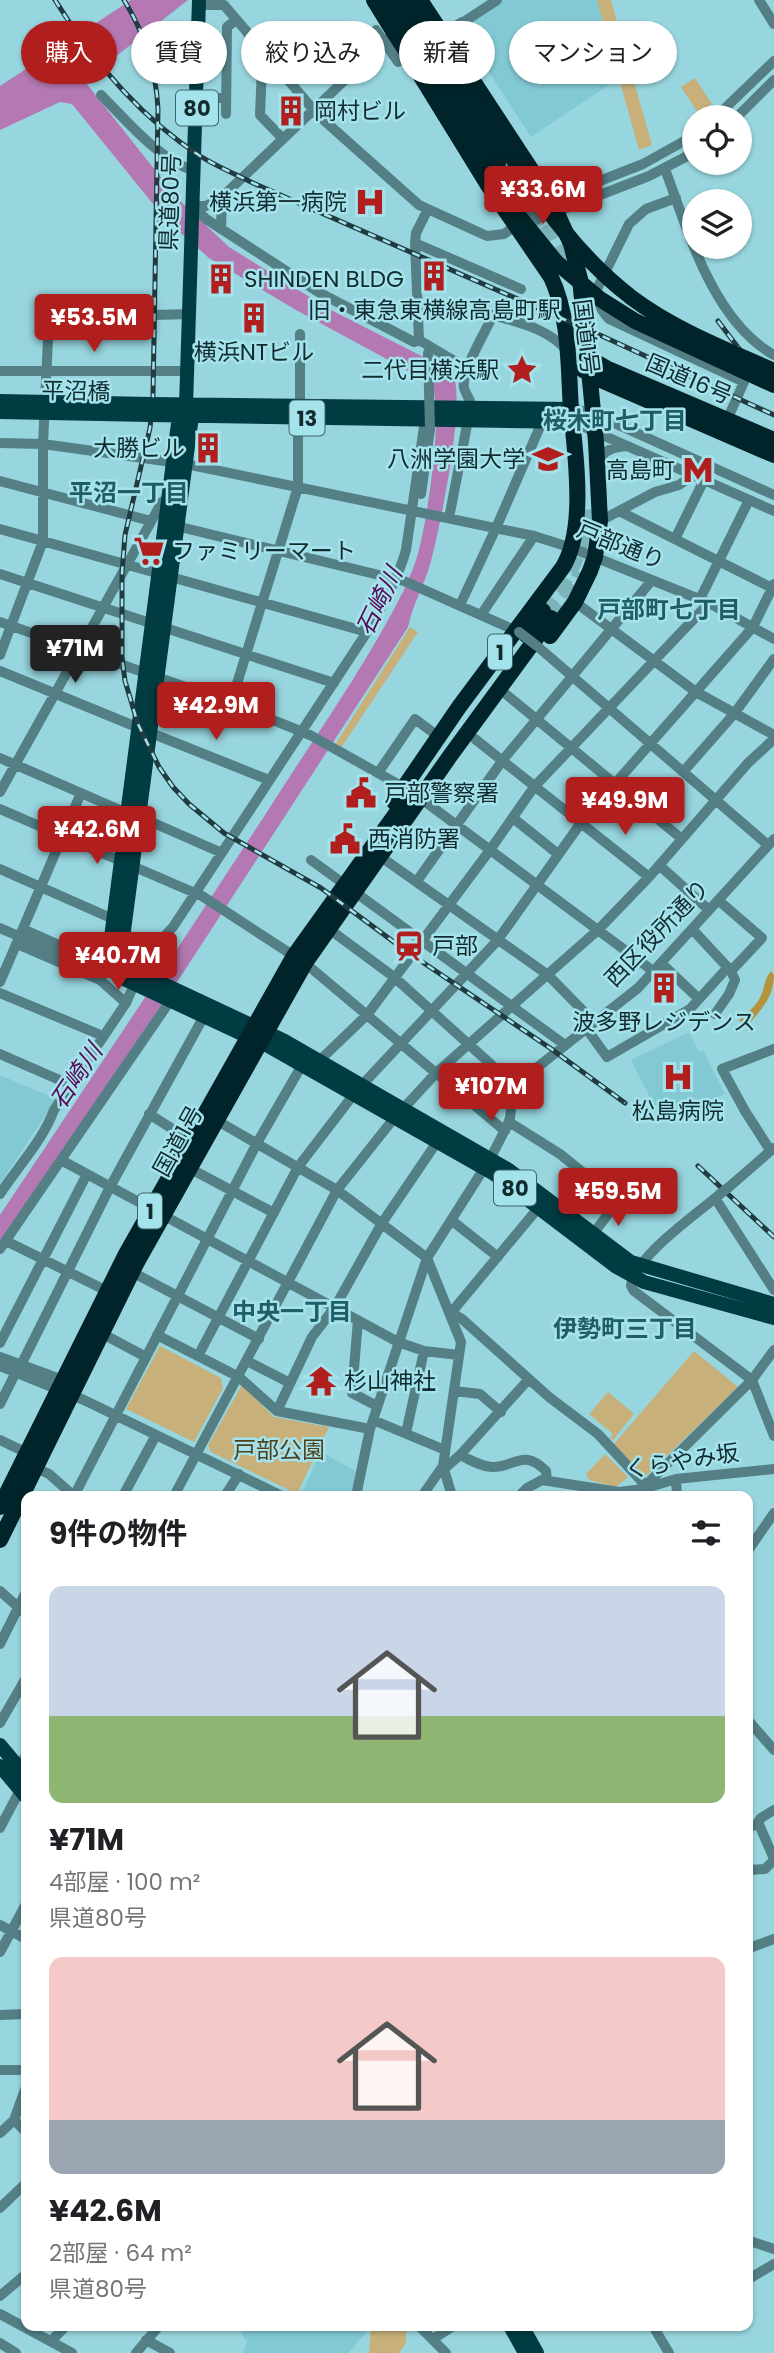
<!DOCTYPE html>
<html lang="ja">
<head>
<meta charset="utf-8">
<style>
  body { margin:0; font-family:Poppins,"Noto Sans JP",sans-serif; background:#f6f6f6; color:#202124; height:100vh; display:flex; flex-direction:column; font-size:26px; white-space:nowrap }
  * { box-sizing:border-box; margin:0 }
  p { font-size:23px; color:#757577 }
  .icon { flex:none; width:38px; height:38px; fill:none; stroke:currentColor; stroke-width:2; stroke-linecap:round; stroke-linejoin:round }
  .map { position:relative; flex:1; overflow:hidden }
  .sheet { position:absolute; left:21px; top:1491px; width:732px; height:840px; display:flex; flex-direction:column; background:#fff; border-radius:14px; box-shadow:0 2px 5px #0004 }
  .sheet>* { flex:none }
  .hud { position:absolute; left:21px; top:21px; width:733px; height:63px; display:flex; gap:14px }
  .controls { position:absolute; left:682px; top:105px; display:grid; gap:14px }
  .controls a { display:grid; place-items:center; width:70px; height:70px; border-radius:50%; background:#fff; box-shadow:0 2px 5px #0004; font-size:35px }
  .price { position:absolute; translate:-50% -60px; padding:0 16px; border-radius:7px; background:#b01f1d; color:#fff; font-size:23px; line-height:46px; filter:drop-shadow(0 2px 4px #0008) }
  .price::after { content:''; position:absolute; left:50%; top:42px; width:21px; height:16px; margin-left:-10px; background:inherit; clip-path:polygon(0 0,100% 0,50% 100%) }
  .price.active { background:#222; color:#fff }
  ul { padding:0; list-style:none }
  li { display:grid; align-content:center; gap:14px; height:371px; padding:0 28px }
  li span { display:grid; place-items:center; height:217px; border-radius:14px; color:#555 }
  li>.icon { margin-inline-start:auto }
  span .icon { width:126px; height:126px; fill:#fffc; stroke-width:1 }
  li b { font-size:30px }
  h2 { display:flex; justify-content:space-between; align-items:center; height:84px; padding:0 28px; font-size:30px }
  .tag { padding:0 24px; border-radius:32px; background:#fff; box-shadow:0 2px 5px #0004; font-size:24px; line-height:63px }
  .tag.active { background:#b01f1d; color:#fff }
  .map>svg:first-child { display:block }
  .built { fill:#82c9d4 }
  .green { fill:#c7b07a }
  .forest { fill:#b4933f }
  .water { fill:#b478b2 }
  .lines { fill:none; stroke-linecap:round; stroke-linejoin:round }
  .highway-tunnel { stroke:#7db4bc; stroke-width:16; stroke-dasharray:16 8; stroke-linecap:butt }
  .minor { stroke:#537f85; stroke-width:10 }
  .major { stroke:#013c43; stroke-width:14 }
  .highway { stroke:#002429; stroke-width:16 }
  .rail-casing { stroke:#203c41; stroke-width:5 }
  .rail { stroke:#a5e3ec; stroke-width:2.5; stroke-dasharray:8; stroke-linecap:butt }
  .minor-bridge { stroke:#537f85; stroke-width:10 }
  .major-bridge { stroke:#013c43; stroke-width:14 }
  .highway-bridge { stroke:#002429; stroke-width:16 }
  .labels { text-anchor:middle; dominant-baseline:central; stroke-width:5; stroke-linejoin:round; paint-order:stroke }
  .shield { fill:#a5e3ec; stroke:#3e6268; stroke-width:2 }
  .shield-label { font-size:21px; font-weight:bold; fill:#122b2f }
  .poi-label { font-size:23px; fill:#122b2f; stroke:#a5e3ec; text-anchor:start }
  .street-label { font-size:23px; fill:#122b2f; stroke:#a5e3ec }
  .park-label { font-size:23px; fill:#4f411d; stroke:#a5e3ec }
  .neighbourhood-label { font-size:24px; font-weight:bold; fill:#205e67; stroke:#a5e3ec }
  .water-label { font-size:24px; font-style:italic; fill:#560856; stroke:#a5e3ec }
</style>
</head>
<body>
<div class="map">
<svg width="774" height="2353" viewBox="0 0 774 2353">
  <rect width="100%" height="100%" fill="#98d6df"/>
  <!-- built -->
  <path class="built" d="M503,0H597L618,79L531,137L465,35L470,32L466,25Z
    M689,1032L699,1052L703,1050L725,1094L677,1118L670,1104L657,1111L631,1060Z
    M0,1075L56,1099L0,1184Z
    M321,1452L356,1471L351,1496H300Z
    M247,2326H365V2334L348,2353H243L247,2342L241,2333Z"/>
  <!-- green -->
  <path class="green" d="M597,0H611L652,145L639,150Z
    M695,78L712,104L698,113L681,87Z
    M410,627L418,632L341,748L335,745Z
    M160,1346L221,1378L223,1388L194,1442L126,1409Z
    M694,1351L738,1387L644,1478L613,1445Z
    M242,1385L274,1417L329,1427L297,1494L211,1452L208,1445Z
    M608,1392L634,1414L613,1440L610,1438L613,1434L589,1414Z
    M605,1454L628,1477L616,1487L589,1480L586,1474Z
    M371,2326H406V2343L399,2353H369Z"/>
  <!-- forest -->
  <path class="forest" d="M771,971L774,975C774,998 760,1011 746,1027L739,1020C748,1012 758,1005 762,993C765,985 765,978 771,971Z"/>
  <!-- water -->
  <path class="water" d="M131,0H188L110,61L86,83L178,199L229,247L329,309L451,371C469,392 439,531 431,561C425,584 413,603 408,627L181,976L0,1242V1215C92,1077 184,940 274,801C318,732 367,664 404,590C408,580 413,570 416,560C426,532 445,406 431,383L296,310L209,258L166,220L72,104L60,102L0,130V86Z"/>
  <g class="lines">
    <!-- highway-tunnel -->
    <path class="highway-tunnel" d="M498,163L537,228
      M535,204L572,277
      M543,611C569,577 583,553 585,509
      M551,618L575,585L581,573"/>
    <!-- minor -->
    <path class="minor" d="M759,0L774,24
      M199,5H224L318,115L419,205L487,236L504,234L551,200L643,164L695,135
      M456,27L497,0
      M270,60L262,67L260,115L283,139
      M101,95C129,123 156,157 194,171
      M197,98H226
      M226,114L227,27L236,20
      M716,117L774,61
      M737,117L774,80
      M665,169C688,231 713,321 774,355
      M676,198L646,209L629,224L597,289C597,301 600,310 609,319L744,382L727,420
      M193,206H206L222,197L390,37
      M193,206L206,219L320,293L414,342L419,340
      M427,211L416,233L415,243L419,340L468,369
      M525,224L649,176L695,152
      M221,229L222,197
      M415,243L521,289
      M300,334V406
      M0,371H188
      M472,408C471,400 466,395 464,388C461,371 486,331 493,315C520,323 550,329 568,352
      M571,409L592,413L774,495
      M573,422L774,511
      M0,443L43,444L186,464L534,536L572,548L709,603L774,639
      M597,463C604,449 614,447 628,446
      M0,481L151,521
      M619,511L774,589
      M449,518L468,420
      M600,521L655,492L679,485L693,475
      M172,525L404,581L519,632
      M0,529L367,632
      M675,539L704,480
      M0,574L334,683
      M700,599L749,500
      M575,602L696,692L774,735
      M460,605L496,528L542,422
      M481,615L534,536
      M0,622L231,703L310,735L412,792L653,971
      M537,646L768,845
      M0,655L43,541V444L49,318L189,314
      M0,671L139,728
      M507,695L682,839
      M231,703L298,487V418
      M151,733L269,780
      M475,739L649,877
      M0,758L127,813
      M683,772L734,714L774,659
      M378,773L415,719L439,737
      M0,792L162,502L169,497
      M0,809L202,896L294,956
      M140,817L222,853
      M513,818L558,854
      M381,857L548,975L594,1022
      M311,860L565,1045
      M659,865L709,910
      M0,869L113,919
      M417,881L502,761L652,580
      M718,900L762,938L731,971
      M23,929L95,961L109,955
      M329,929L394,977L515,1086
      M692,929L731,971L735,980L729,994L715,1014
      M17,944L100,980L126,1003
      M305,963L505,1131
      M661,963L698,998
      M0,982L81,793
      M0,993L103,1036
      M586,1028L607,1057L690,1009L728,967
      M0,1054L71,1085
      M319,1061L367,1015L490,850L534,787L709,603
      M362,1085L497,941L583,820L753,627L774,584
      M403,1109L436,1073L598,930L649,877L748,763L774,739
      M149,1114L190,1140
      M216,1120L337,1190L427,1258L370,1429L356,1496
      M509,1122L560,1154L618,1201L644,1182
      M770,1150L745,1111L722,1069L774,1049
      M61,1160L398,1342L424,1351L459,1355
      M189,1168L274,1213
      M729,1187L774,1148
      M0,1194C18,1166 42,1142 54,1110L126,1003C137,977 153,947 173,927L367,632C382,606 398,579 406,550L425,420
      M720,1194C697,1214 634,1257 631,1286L634,1291L752,1380L774,1436
      M715,1198L774,1290
      M539,1207L455,1308L449,1311L462,1319L549,1397L598,1434L648,1488L651,1480L752,1380L774,1350
      M451,1220L498,1257
      M593,1234L618,1201
      M6,1241L107,1291
      M0,1249L170,1001
      M132,1272L259,1339
      M358,1320L352,1393L377,1406
      M101,1333L146,1357
      M157,1335L239,1377L277,1411L370,1429
      M0,1343L87,1174
      M198,1356L298,1167L354,1094
      M0,1357L63,1380
      M247,1361L290,1383
      M21,1365L110,1187L204,1016
      M0,1366L84,1400L282,1496
      M454,1391L480,1394L501,1412
      M0,1404L13,1378
      M277,1411L312,1337L335,1307L382,1223L437,1142
      M373,1420L445,1450
      M406,1433L424,1351
      M0,1440L27,1453
      M460,1455C470,1460 482,1467 493,1467C515,1467 523,1448 546,1471L547,1481
      M36,1468L49,1474L74,1496L257,1143L302,1065
      M444,1469L460,1455L529,1379
      M676,1479L677,1496
      M123,1496L156,1435
      M174,1496L337,1190L395,1117
      M225,1496L239,1474
      M422,1496L443,1466
      M452,1496L443,1466L461,1342L427,1258L490,1159L507,1126L510,1118L513,1088L516,1084L638,988L774,839
      M519,1496L527,1488L542,1480L619,1492L643,1489L676,1479L774,1469
      M747,1552L774,1513
      M0,1591L26,1614
      M0,1644L26,1592
      M747,1719L774,1750
      M0,1723L26,1678
      M19,1767L26,1755
      M758,1822L774,1859
      M747,1827L756,1825L761,1818L774,1810
      M0,1828L20,1790
      M749,1870L765,1869L774,1860
      M0,1925L26,1939
      M747,1949L774,1939
      M0,1952L26,1904
      M0,2015L26,2014
      M0,2070H26
      M14,2120L26,2132
      M0,2133L14,2120L26,2087
      M0,2208L26,2183
      M747,2240L774,2249
      M747,2280L774,2264
      M0,2296L26,2274
      M0,2314L72,2353
      M419,2326L446,2353
      M653,2326L669,2353
      M433,2339L453,2326
      M146,2340L170,2353
      M51,2341L66,2326
      M0,2343L16,2353
      M136,2353L159,2326"/>
    <!-- major -->
    <path class="major" d="M199,0L186,406L192,416L121,953L134,970L283,1040L509,1170L631,1262L774,1304
      M151,404L571,409
      M186,406L179,416L109,953L111,963L126,980L268,1046L494,1174L615,1266L644,1282L774,1318
      M150,415L573,422
      M0,1745L26,1776
      M0,1766L26,1797
      M510,2326L525,2353
      M522,2326L537,2353"/>
    <!-- highway -->
    <path class="highway" d="M374,0L488,185L551,277C570,318 568,365 571,409C574,442 579,477 577,511C576,530 573,550 563,567L459,707L394,802
      M393,0L498,163
      M420,0L551,200L571,244L580,279L596,442L600,521L595,557L590,571L575,602L550,636
      M587,357L606,368L774,440
      M583,370L603,381L774,455
      M526,635L543,611
      M0,1507L125,1256L294,956L408,797
      M0,1540L137,1262L305,963L450,756L551,618"/>
    <!-- rail casing -->
    <g class="rail-casing">
      <path id="rail" d="M55,0C92,60 140,117 200,156C216,166 235,174 253,183L602,336L774,415
        M124,0C145,34 156,69 158,109L153,395L150,428L125,535L122,573V657L125,681L138,724L159,767L173,787L189,804L224,833L321,888L406,951L550,1048L625,1103
        M718,321L740,350L774,382
        M698,1166L774,1237"/>
    </g>
    <!-- rail -->
    <use href="#rail" class="rail"/>
    <!-- minor-bridge -->
    <path class="minor-bridge" d="M376,30L398,62L462,22
      M421,494L430,429L428,353
      M519,632L537,646
      M0,928L101,972
      M720,1194L729,1187"/>
    <!-- major-bridge -->
    <path class="major-bridge" d="M0,401L151,404
      M0,412L150,415"/>
    <!-- highway-bridge -->
    <path class="highway-bridge" d="M384,0L513,209L556,262L600,299L635,321L774,385
      M410,0C439,45 468,90 497,134C537,196 572,252 632,298C675,330 725,349 774,371"/>
  </g>
  <!-- icons -->
  <defs>
    <g id="building-bare" transform="scale(2.415)"><path d="M-4-6H4V6H1V3H-1V6H-4ZM-2.5-4.3h1.7v1.8h-1.7ZM.8-4.3h1.7v1.8H.8ZM-2.5-1h1.7V.8h-1.7ZM.8-1h1.7V.8H.8Z" fill="#b01f1d" stroke="#a5e3ec" stroke-width="2.5" paint-order="stroke"/></g>
    <g id="hospital-bare" transform="scale(2.415)"><path d="M-5-5h3v3.5h4V-5h3V5h-3V1.5h-4V5h-3Z" fill="#b01f1d" stroke="#a5e3ec" stroke-width="2.5" paint-order="stroke"/></g>
    <g id="sight-bare" transform="scale(2.415)"><path d="M0-6L1.8-2.2L6-1.7L2.9 1.2L3.7 5.4L0 3.3L-3.7 5.4L-2.9 1.2L-6-1.7L-1.8-2.2Z" fill="#b01f1d" stroke="#a5e3ec" stroke-width="2.5" paint-order="stroke"/></g>
    <g id="university-bare" transform="scale(2.415)"><path d="M0-5L7-2L0 1L-7-2ZM-4 1L0 2.5L4 1V4Q0 6-4 4Z" fill="#b01f1d" stroke="#a5e3ec" stroke-width="2.5" paint-order="stroke"/></g>
    <g id="metro-bare" transform="scale(2.415)"><path d="M-5.5 5V-5H-3L0 0L3-5H5.5V5H3V-.5L0 4L-3-.5V5Z" fill="#b01f1d" stroke="#a5e3ec" stroke-width="2.5" paint-order="stroke"/></g>
    <g id="supermarket-bare" transform="scale(2.415)"><path d="M-6-5.5h2.5l.6 2H6L4.5 2H-2.5L-4.4-4H-6ZM-1.5 3.2a1.3 1.3 0 1 0 .1 0ZM3 3.2a1.3 1.3 0 1 0 .1 0Z" fill="#b01f1d" stroke="#a5e3ec" stroke-width="2.5" paint-order="stroke"/></g>
    <g id="civic-bare" transform="scale(2.415)"><path d="M-.6-6.5H3V-4.5H.6V-3L4-1V1h2V6H-6V1h2V-1L-.6-3ZM-1.2 2.5V6h2.4V2.5Z" fill="#b01f1d" stroke="#a5e3ec" stroke-width="2.5" paint-order="stroke"/></g>
    <g id="station-bare" transform="scale(2.415)"><path d="M-3-6H3Q5-6 5-4V2Q5 4 3 4L4.5 6H3L1.5 4h-3L-3 6H-4.5L-3 4Q-5 4-5 2V-4Q-5-6-3-6ZM-3.5-4v3h7v-3ZM-3.5 1v1.5H-2V1ZM2 1v1.5H3.5V1Z" fill="#b01f1d" stroke="#a5e3ec" stroke-width="2.5" paint-order="stroke"/></g>
    <g id="temple-bare" transform="scale(2.415)"><path d="M0-6L5-2H3V0L6.5 2.5H4V6H1.5V3h-3V6H-4V2.5H-6.5L-3 0V-2H-5Z" fill="#b01f1d" stroke="#a5e3ec" stroke-width="2.5" paint-order="stroke"/></g>
  </defs>
  <g fill-rule="evenodd">
    <use href="#building-bare" x="291" y="111"/>
    <use href="#hospital-bare" x="370" y="202"/>
    <use href="#building-bare" x="434" y="276"/>
    <use href="#building-bare" x="221" y="279"/>
    <use href="#building-bare" x="254" y="318"/>
    <use href="#sight-bare" x="522" y="370"/>
    <use href="#building-bare" x="208" y="448"/>
    <use href="#university-bare" x="548" y="459"/>
    <use href="#metro-bare" x="698" y="470"/>
    <use href="#supermarket-bare" x="149" y="551"/>
    <use href="#civic-bare" x="361" y="793"/>
    <use href="#civic-bare" x="345" y="839"/>
    <use href="#station-bare" x="409" y="946"/>
    <use href="#building-bare" x="664" y="988"/>
    <use href="#hospital-bare" x="678" y="1077"/>
    <use href="#temple-bare" x="321" y="1381"/>
  </g>
  <g class="labels">
    <!-- shield labels -->
    <g class="shield">
      <rect x="176" y="90.5" width="42" height="35" rx="5"/>
      <rect x="289.5" y="400.5" width="35" height="35" rx="5"/>
      <rect x="488" y="634.5" width="24" height="35" rx="5"/>
      <rect x="494" y="1170.5" width="42" height="35" rx="5"/>
      <rect x="138" y="1193.5" width="24" height="35" rx="5"/>
    </g>
    <g class="shield-label">
      <text x="197" y="108">80</text>
      <text x="307" y="418">13</text>
      <text x="500" y="652">1</text>
      <text x="515" y="1188">80</text>
      <text x="150" y="1211">1</text>
    </g>
    <!-- poi labels -->
    <g class="poi-label">
      <text x="314" y="111">岡村ビル</text>
      <text x="347" y="202" text-anchor="end">横浜第一病院</text>
      <text x="244" y="279">SHINDEN BLDG</text>
      <text x="434" y="310" text-anchor="middle">旧・東急東横線高島町駅</text>
      <text x="254" y="352" text-anchor="middle">横浜NTビル</text>
      <text x="499" y="370" text-anchor="end">二代目横浜駅</text>
      <text x="185" y="448" text-anchor="end">大勝ビル</text>
      <text x="525" y="459" text-anchor="end">八洲学園大学</text>
      <text x="675" y="470" text-anchor="end">高島町</text>
      <text x="172" y="551">ファミリーマート</text>
      <text x="384" y="793">戸部警察署</text>
      <text x="368" y="839">西消防署</text>
      <text x="432" y="946">戸部</text>
      <text x="664" y="1022" text-anchor="middle">波多野レジデンス</text>
      <text x="678" y="1111" text-anchor="middle">松島病院</text>
      <text x="344" y="1381">杉山神社</text>
    </g>
    <!-- street labels -->
    <g class="street-label">
      <text transform="translate(170 202) rotate(-88)">県道80号</text>
      <text transform="translate(586 337) rotate(83)">国道1号</text>
      <text transform="translate(689 379) rotate(23)">国道16号</text>
      <text transform="translate(76 391) rotate(1)">平沼橋</text>
      <text transform="translate(621 545) rotate(22)">戸部通り</text>
      <text transform="translate(657 933) rotate(-46)">西区役所通り</text>
      <text transform="translate(178 1141) rotate(-61)">国道1号</text>
      <text transform="translate(682 1461) rotate(-9)">くらやみ坂</text>
    </g>
    <!-- park labels -->
    <g class="park-label">
      <text x="279" y="1450">戸部公園</text>
    </g>
    <!-- neighbourhood labels -->
    <g class="neighbourhood-label">
      <text x="615" y="420">桜木町七丁目</text>
      <text x="129" y="492">平沼一丁目</text>
      <text x="669" y="609">戸部町七丁目</text>
      <text x="292" y="1311">中央一丁目</text>
      <text x="625" y="1328">伊勢町三丁目</text>
    </g>
    <!-- water labels -->
    <g class="water-label">
      <text transform="translate(379 601) rotate(-64)">石崎川</text>
      <text transform="translate(76 1076) rotate(-56)">石崎川</text>
    </g>
  </g>
</svg>
<div class="controls">
<a><svg class="icon" aria-label="locate" viewBox="0 0 24 24"><circle cx="12" cy="12" r="6"/><path d="M12 2v4M12 18v4M2 12h4M18 12h4"/></svg></a>
<a><svg class="icon" aria-label="layers" viewBox="0 0 24 24"><path d="M12 4l9 5-9 5-9-5zM3 14l9 5 9-5"/></svg></a>
</div>
<b class="price" style="left:543px;top:226px">¥33.6M</b>
<b class="price" style="left:94px;top:354px">¥53.5M</b>
<b class="price active" style="left:75px;top:685px">¥71M</b>
<b class="price" style="left:216px;top:742px">¥42.9M</b>
<b class="price" style="left:625px;top:837px">¥49.9M</b>
<b class="price" style="left:97px;top:866px">¥42.6M</b>
<b class="price" style="left:118px;top:992px">¥40.7M</b>
<b class="price" style="left:491px;top:1123px">¥107M</b>
<b class="price" style="left:618px;top:1228px">¥59.5M</b>
<div class="hud">
<a class="tag active">購入</a>
<a class="tag">賃貸</a>
<a class="tag">絞り込み</a>
<a class="tag">新着</a>
<a class="tag">マンション</a>
</div>
<section class="sheet">
<h2>9件の物件<svg class="icon" aria-label="filters" viewBox="0 0 24 24"><path d="M4 7h16M4 17h16"/><circle cx="9" cy="7" r="2"/><circle cx="15" cy="17" r="2"/></svg></h2>
<ul>
<li><span style="background:linear-gradient(#c9d6e8 60%,#8fb573 0)"><svg class="icon" aria-label="home" viewBox="0 0 24 24"><path d="M3 11l9-7 9 7M6 9v11h12V9"/></svg></span><div><b>¥71M</b><p>4部屋 · 100 m²</p><p>県道80号</p></div></li>
<li><span style="background:linear-gradient(#f6c9c9 75%,#9aa5b1 0)"><svg class="icon" aria-label="home" viewBox="0 0 24 24"><path d="M3 11l9-7 9 7M6 9v11h12V9"/></svg></span><div><b>¥42.6M</b><p>2部屋 · 64 m²</p><p>県道80号</p></div></li>
</ul>
</section>
</div>
</body>
</html>
